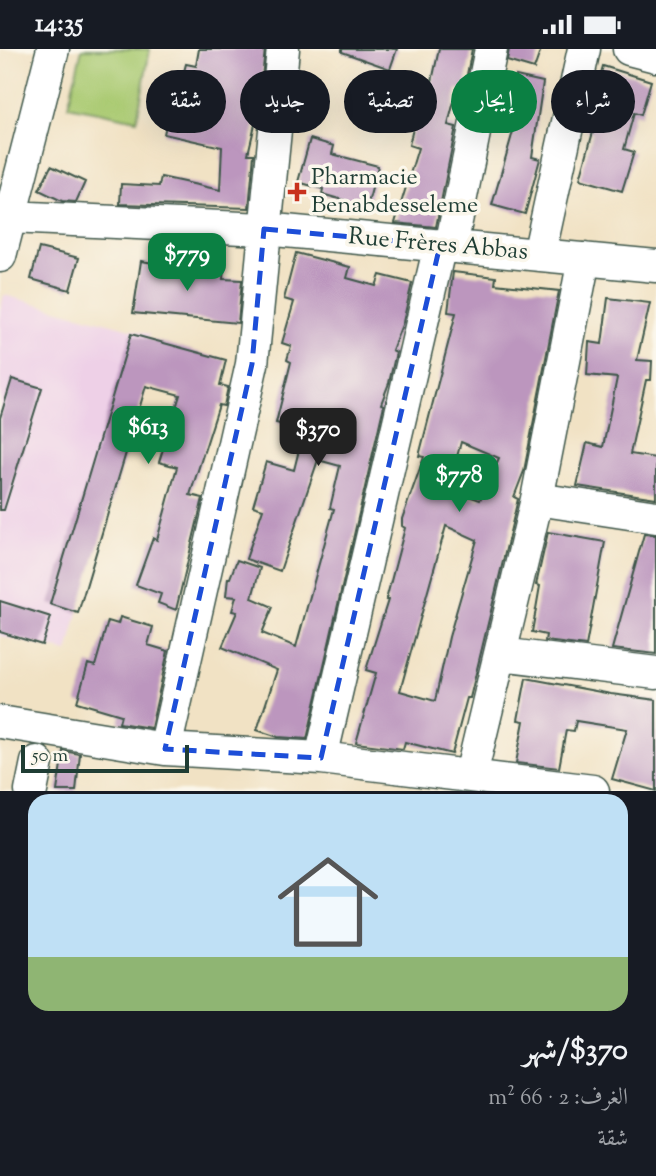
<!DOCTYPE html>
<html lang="ar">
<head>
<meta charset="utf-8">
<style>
  body { margin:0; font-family:"Sorts Mill Goudy",Amiri,serif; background:#242831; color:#f1f3f6; direction:rtl; height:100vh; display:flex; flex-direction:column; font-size:26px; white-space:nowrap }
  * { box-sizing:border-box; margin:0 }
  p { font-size:23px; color:#9ea1a6 }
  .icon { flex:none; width:38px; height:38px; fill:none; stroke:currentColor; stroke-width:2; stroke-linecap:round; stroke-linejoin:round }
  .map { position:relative; height:742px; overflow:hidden; direction:ltr }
  .sheet { display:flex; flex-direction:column; background:#171b24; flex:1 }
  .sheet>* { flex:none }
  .top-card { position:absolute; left:21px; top:21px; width:614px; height:63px; direction:rtl; display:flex; gap:14px }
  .scale { position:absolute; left:21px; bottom:18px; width:168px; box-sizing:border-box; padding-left:7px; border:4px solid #1f3d34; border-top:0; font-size:19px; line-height:24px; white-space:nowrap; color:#1f3d34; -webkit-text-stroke:5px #fbf7ec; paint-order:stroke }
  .price { position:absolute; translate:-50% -60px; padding:0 16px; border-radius:14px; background:#0b8043; color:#fff; font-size:23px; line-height:46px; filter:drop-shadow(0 2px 4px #0008) }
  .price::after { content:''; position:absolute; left:50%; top:42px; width:21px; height:16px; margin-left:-10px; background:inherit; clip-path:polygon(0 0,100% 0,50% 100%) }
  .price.on { background:#222; color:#fff }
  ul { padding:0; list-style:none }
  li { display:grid; align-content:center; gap:14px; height:371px; padding:0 28px }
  li span { display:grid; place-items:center; height:217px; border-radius:21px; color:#555 }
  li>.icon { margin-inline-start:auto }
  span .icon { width:126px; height:126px; fill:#fffc; stroke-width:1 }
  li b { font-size:30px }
  .pill { padding:0 24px; border-radius:32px; background:#171b24; box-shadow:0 7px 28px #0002; font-size:24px; line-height:63px }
  .pill.on { background:#0b8043; color:#fff }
  .status { display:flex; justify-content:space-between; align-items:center; height:49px; padding:0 35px; background:#171b24; direction:ltr }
  .status svg { height:19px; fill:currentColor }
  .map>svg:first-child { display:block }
  .built { fill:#eed0e7 }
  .green { fill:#aaca72; stroke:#648453; stroke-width:2 }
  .building { fill:#bc96be; fill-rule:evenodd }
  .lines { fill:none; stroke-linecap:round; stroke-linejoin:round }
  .minor-casing { stroke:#3e564a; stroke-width:35 }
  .minor { stroke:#fff; stroke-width:32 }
  .marked { fill:none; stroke:#1d4ed8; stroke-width:5; stroke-dasharray:14 9; stroke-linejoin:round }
  .poi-dot { fill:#c8321e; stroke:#fbf7ec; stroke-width:2.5 }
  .labels { text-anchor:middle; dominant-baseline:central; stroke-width:7; stroke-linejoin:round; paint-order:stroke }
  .poi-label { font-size:24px; fill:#1f3d34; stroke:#fbf7ec; text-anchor:start }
  .street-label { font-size:24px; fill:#1f3d34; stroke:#fbf7ec }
</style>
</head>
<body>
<div class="status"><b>14:35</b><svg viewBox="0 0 49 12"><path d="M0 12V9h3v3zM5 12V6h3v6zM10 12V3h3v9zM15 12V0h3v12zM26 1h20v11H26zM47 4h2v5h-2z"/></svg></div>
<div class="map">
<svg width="656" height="742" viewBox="0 0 656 742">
  <rect width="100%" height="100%" fill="#fbf7ec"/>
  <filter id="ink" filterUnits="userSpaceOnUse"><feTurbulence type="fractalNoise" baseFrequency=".0143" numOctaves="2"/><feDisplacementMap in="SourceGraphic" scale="14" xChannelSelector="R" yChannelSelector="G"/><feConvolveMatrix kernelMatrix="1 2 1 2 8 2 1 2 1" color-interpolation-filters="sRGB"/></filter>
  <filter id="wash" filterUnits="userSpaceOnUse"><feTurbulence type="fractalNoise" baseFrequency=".00686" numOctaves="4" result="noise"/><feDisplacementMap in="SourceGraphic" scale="28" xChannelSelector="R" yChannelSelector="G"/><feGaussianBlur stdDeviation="1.57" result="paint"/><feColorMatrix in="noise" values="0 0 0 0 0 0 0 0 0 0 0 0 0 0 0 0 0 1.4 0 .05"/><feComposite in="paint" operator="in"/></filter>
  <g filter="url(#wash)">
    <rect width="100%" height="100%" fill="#f1e2c4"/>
    <!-- built -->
    <path class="built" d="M4,246L149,285L68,603L0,587V261Z"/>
    <!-- green -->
    <path class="green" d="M82,0H150L137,71L68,57Z"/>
    <g id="blocks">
      <!-- building -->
      <path class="building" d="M199,0H265L259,58L248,105H254L249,159L120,155L121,135L159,137L161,128L220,141L222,98L164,85L176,33L181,34L186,15L196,17Z
        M342,0H397L390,20L342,3Z
        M439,0H472L464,41L457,40L448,76L456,78L436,178L395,174L418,99L409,96L418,59L426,60Z
        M509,0H541L534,20L507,12Z
        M603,17L651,32L641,66L634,64L624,100L634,103L622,142L580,130L593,83L585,81Z
        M516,27L543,33L532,108L540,110L525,165L492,156L514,79L508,78Z
        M310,90L334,97L332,105L378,117L367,158L322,145L323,140L298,133Z
        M51,117L85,133L76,153L62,152L39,141Z
        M39,199L79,209L70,241L31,230Z
        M296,204L350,218L347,229L376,237L380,226L412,234L403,273L392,301L396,303L389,334L381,355L384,356L307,690L278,688L257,681L277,621L222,598L237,563L232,562L236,548L226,547L228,529H230L237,511L260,519L252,549L273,558L262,584L296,598L334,460L330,459L340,417L318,411L280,522L246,510L263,460L253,457L266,413L294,421L304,381L276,374L291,313L287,311L291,297L282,294L294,253L284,250Z
        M141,212L206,222L207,216L224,217L223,230L242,231L238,274L133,264Z
        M453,223L496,228L495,235L559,242L524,422L514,448L518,450L470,649H467L452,705L405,693L403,700L356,694L376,624L366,621L388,551H386L405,479L402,477V470L424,408L419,407L456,264L448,263ZM461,393L499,409L480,451L448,440ZM446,477L477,491L449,588L435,652L400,642Z
        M608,249L650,254L637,311L652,312L651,331H646L630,405L656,409V449L577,437L587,394L603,398L617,329L587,326L589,293L602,295Z
        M131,285L226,311L220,336L228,338L224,357L219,356L190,446L203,449L176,561L158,554L161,545L136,536L153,489L157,491L177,418L159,413L180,346L146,337L78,564L50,555Z
        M12,330L42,339L4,461H0V369Z
        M548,483L605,493L586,597L545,592L546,586L532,583L540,537L536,536Z
        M644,485L656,486V605L612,600Z
        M0,552L51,568L42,596L0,583Z
        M120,568L153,578L148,596L168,602L151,679L119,674L121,666L77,653L88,615L95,617L108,572L118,575Z
        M526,629L611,645L656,651V742L612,730L627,680L576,672L574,682L566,681L559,719L516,714L524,672L518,671Z
        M63,702L80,705L76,742H57Z"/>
    </g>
  </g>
  <g filter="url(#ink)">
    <use href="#blocks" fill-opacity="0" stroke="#3e564a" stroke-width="2"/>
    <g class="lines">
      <!-- minor casing -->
      <g class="minor-casing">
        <path id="minor" d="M629,0L656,7
          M10,168L264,180L656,217
          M451,197L491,0
          M539,206L584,0
          M0,207L53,0
          M537,450L656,468
          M500,605L656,624
          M0,673L165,700L321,709L593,742
          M165,700L252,315L283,0
          M321,709L440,196
          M471,726L537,450L584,210
          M31,742L37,713"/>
      </g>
      <!-- minor -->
      <use href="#minor" class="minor"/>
    </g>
  </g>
  <!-- marked area -->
  <path class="marked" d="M264,180L440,196L321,709L165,700L252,315Z"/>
  <!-- markers -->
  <path class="poi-dot" d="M293.5 132.5h7v7h7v7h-7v7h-7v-7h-7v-7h7z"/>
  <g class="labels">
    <!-- poi labels -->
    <g class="poi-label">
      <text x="311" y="129">Pharmacie<tspan x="311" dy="28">Benabdesseleme</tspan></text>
    </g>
    <!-- street labels -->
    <g class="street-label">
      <text transform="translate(438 196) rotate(5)">Rue Frères Abbas</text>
    </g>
  </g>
</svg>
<div class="scale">50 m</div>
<b class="price" style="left:187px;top:244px">$779</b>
<b class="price" style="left:148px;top:417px">$613</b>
<b class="price on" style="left:318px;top:419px">$370</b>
<b class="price" style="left:459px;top:465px">$778</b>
<div class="top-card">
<a class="pill">شراء</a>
<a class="pill on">إيجار</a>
<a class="pill">تصفية</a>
<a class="pill">جديد</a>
<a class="pill">شقة</a>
</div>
</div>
<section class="sheet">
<ul>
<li><span style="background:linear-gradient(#bfe0f5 75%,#8fb573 0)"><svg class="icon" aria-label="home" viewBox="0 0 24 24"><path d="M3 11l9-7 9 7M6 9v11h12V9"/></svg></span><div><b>$370/شهر</b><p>الغرف: 2 · 66 m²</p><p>شقة</p></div></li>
</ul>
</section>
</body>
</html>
